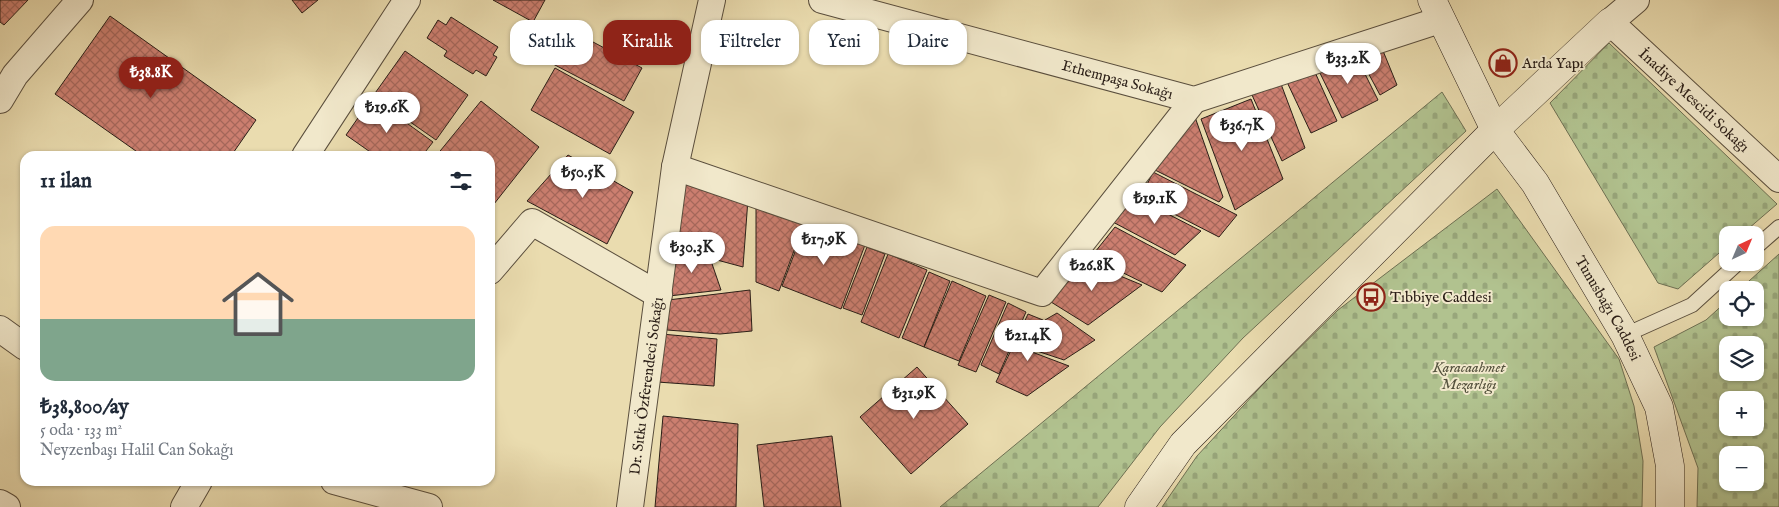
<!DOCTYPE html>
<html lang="tr">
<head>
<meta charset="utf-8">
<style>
  body { margin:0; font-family:"IM FELL English",serif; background:#f2f2f3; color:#1f2937; height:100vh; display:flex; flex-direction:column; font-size:19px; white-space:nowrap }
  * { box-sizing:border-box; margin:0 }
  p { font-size:16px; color:#747a83 }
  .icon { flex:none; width:28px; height:28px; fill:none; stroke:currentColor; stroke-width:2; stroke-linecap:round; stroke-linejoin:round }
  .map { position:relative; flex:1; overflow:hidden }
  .panel { position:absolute; left:20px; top:151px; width:475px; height:335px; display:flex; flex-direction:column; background:#fff; border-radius:15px; box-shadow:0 1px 4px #0004 }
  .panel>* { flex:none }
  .hud { position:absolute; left:510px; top:20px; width:475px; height:45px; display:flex; gap:10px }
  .needle { width:32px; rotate:44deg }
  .fabs { position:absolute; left:1719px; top:226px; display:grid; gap:10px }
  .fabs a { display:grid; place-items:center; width:45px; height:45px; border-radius:10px; background:#fff; box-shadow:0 1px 4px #0004; font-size:25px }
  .price { position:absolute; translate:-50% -42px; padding:0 11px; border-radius:18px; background:#fff; color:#222; font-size:16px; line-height:32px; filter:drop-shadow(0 1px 2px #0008) }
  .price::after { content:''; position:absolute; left:50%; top:30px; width:15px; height:11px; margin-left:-8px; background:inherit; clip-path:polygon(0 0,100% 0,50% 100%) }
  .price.selected { background:#8f2418; color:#fff }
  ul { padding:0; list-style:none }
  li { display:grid; align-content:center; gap:10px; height:265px; padding:0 20px }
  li+li { border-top:1px solid #e0e1e3 }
  li span { display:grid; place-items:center; height:155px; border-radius:15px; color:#555 }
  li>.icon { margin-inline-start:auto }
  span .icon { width:90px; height:90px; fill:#fffc; stroke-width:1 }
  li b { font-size:21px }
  h2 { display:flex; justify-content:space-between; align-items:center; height:60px; padding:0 20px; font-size:21px }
  .pill { padding:0 18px; border-radius:15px; background:#fff; box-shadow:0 1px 4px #0004; font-size:18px; line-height:45px }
  .pill.selected { background:#8f2418; color:#fff }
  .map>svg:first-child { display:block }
  .cemetery { fill:url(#cemetery-stones); stroke:#6e7053; fill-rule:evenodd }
  .building { fill:url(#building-cross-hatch); stroke:#2a1e17 }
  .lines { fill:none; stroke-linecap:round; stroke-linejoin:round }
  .service-casing { stroke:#5a4e3d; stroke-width:16 }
  .minor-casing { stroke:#5a4e3d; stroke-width:28 }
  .tertiary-casing { stroke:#5a4e3d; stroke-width:29 }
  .secondary-casing { stroke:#2a1e17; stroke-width:29 }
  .service { stroke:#f1e8cb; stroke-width:14 }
  .minor { stroke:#f1e8cb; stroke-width:26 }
  .tertiary { stroke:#f1e8cb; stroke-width:28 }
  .secondary { stroke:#f1e8cb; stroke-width:28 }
  .labels { text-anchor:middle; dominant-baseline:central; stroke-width:4; stroke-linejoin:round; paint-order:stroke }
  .poi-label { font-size:15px; fill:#2a1e17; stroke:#f1e8cb; text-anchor:start }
  .street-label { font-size:15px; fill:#2a1e17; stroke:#f1e8cb }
  .park-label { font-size:15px; font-style:italic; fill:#524f3b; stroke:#f1e8cb }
</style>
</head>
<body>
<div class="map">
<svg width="1779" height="507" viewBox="0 0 1779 507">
  <defs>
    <pattern id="cemetery-stones" width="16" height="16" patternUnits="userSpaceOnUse" patternTransform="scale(1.25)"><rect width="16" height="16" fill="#b1c28f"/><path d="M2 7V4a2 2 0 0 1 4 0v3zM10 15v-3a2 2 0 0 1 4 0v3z" fill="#98a67b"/></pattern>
    <pattern id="building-cross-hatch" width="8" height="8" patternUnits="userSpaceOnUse" patternTransform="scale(1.25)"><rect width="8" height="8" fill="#cc7f70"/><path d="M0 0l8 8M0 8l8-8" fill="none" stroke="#a6675b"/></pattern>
  </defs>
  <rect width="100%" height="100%" fill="#eadcaf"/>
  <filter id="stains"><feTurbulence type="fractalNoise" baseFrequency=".004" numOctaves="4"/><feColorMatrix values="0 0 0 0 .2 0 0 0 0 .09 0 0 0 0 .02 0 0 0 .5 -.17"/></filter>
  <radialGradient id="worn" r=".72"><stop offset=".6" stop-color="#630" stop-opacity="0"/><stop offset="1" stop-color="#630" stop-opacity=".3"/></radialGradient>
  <!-- cemetery -->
  <path class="cemetery" d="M1609,43L1777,204L1741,235H1728L1727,246L1678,289L1658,283L1550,103Z
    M1442,92L1466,131L1243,338L1160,427L1098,507H940Z
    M1497,189L1619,359L1634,406L1643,461L1642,507H1162L1197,456L1267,380L1338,310Z
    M1779,254V507H1697L1698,468L1654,347L1706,320L1727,301L1728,318H1755V290H1739ZM1728,345H1755V372H1728ZM1728,400H1755V428H1728ZM1728,455H1755V482H1728Z"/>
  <!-- building -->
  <path class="building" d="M0,0H28L4,25L0,22Z
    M292,0H318L302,13Z
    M493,0H545L533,22Z
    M110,16L256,120L231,156H143L55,94Z
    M451,17L498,47L493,55L497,57L486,76L476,70L473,74L444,56L447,51L427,38L438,20L446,25Z
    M561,25L642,68L624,101L553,64Z
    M1379,41L1397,85L1380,95L1357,52Z
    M405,51L468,95L436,140L373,96Z
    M1354,52L1378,100L1342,118L1318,69Z
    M555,68L634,112L610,154L531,110Z
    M1314,70L1337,121L1311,133L1287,82Z
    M1281,84L1305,148L1282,161L1252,95Z
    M372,98L433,142L422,156H376L346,135Z
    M1251,99L1283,179L1235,210L1201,119Z
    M481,101L539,147L490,209V156H436Z
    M1195,117L1223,197L1219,202L1151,168Z
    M568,155L633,192L607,244L527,201Z
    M1153,172L1237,215L1219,237L1141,197Z
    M679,174L748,199L743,267L717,260L713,244L674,239Z
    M1131,195L1201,231L1175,255L1111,221Z
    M756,205L804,224L779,291L756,282Z
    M806,223L865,245L841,309L782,286Z
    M1115,227L1186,265L1162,292L1091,257Z
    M867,247L885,254L862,315L843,308Z
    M671,252H708L721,290L669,296Z
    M888,254L927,270L899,338L861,322Z
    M1079,259L1142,285L1088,325L1051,302Z
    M929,272L950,281L924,347L902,338Z
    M952,281L986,296L959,361L924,347Z
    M750,290L752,331L720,334L667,330L668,300Z
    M989,295L1006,302L976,372L958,365Z
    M1008,303L1026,312L999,374L981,365Z
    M1057,313L1095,340L1064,360L1034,350L1045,320Z
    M1028,314L1043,320L1032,352L1069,366L1027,396L996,382Z
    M661,334L717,339L714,386L657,382Z
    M917,367L968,424L911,474L860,417Z
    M663,416L738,424L736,507H655Z
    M832,436L841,507H764L757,445Z"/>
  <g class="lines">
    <!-- service casing -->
    <g class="service-casing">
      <path id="service" d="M1755,248L1779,227
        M1625,335L1692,305L1739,262"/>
    </g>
    <!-- minor casing -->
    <g class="minor-casing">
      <g id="minor">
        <path id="s1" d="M822,0L1194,100L1440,20"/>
        <path id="s2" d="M1636,0L1610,22L1779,179"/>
        <path d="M0,100L15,75L80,0"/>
        <path d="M305,156L407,0"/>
        <path d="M675,167L1042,293L1194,100"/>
        <path d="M490,271L532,222L659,295"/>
        <path d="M0,329L25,347"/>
        <path d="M334,481L429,507"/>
        <path d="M0,503L7,507"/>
        <path d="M184,507L199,481"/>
        <path id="s3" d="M630,507L675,167L712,0"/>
      </g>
    </g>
    <!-- tertiary casing -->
    <g class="tertiary-casing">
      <path id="tertiary" d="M1495,130L1610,22"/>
    </g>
    <!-- secondary casing -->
    <g class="secondary-casing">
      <g id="secondary">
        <path id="s4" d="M1432,0L1495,130L1535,183L1625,335L1659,407L1670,466V507"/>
        <path d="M1139,507L1183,444L1495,130"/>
      </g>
    </g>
    <!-- service -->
    <use href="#service" class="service"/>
    <!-- minor -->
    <use href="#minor" class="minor"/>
    <!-- tertiary -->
    <use href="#tertiary" class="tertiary"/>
    <!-- secondary -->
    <use href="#secondary" class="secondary"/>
  </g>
  <!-- icons -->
  <defs>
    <g id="shop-ring" transform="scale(1.4375)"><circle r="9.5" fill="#f1e8cb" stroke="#8f2418" stroke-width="1.5"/><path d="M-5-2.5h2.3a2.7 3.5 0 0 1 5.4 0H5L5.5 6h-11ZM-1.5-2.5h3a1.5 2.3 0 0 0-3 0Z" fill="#8f2418"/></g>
    <g id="bus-ring" transform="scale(1.4375)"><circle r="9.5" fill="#f1e8cb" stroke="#8f2418" stroke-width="1.5"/><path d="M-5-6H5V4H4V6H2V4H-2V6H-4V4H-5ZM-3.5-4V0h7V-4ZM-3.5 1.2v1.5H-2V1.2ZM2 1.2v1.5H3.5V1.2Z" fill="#8f2418"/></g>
  </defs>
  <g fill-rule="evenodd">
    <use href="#shop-ring" x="1503" y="63"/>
    <use href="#bus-ring" x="1371" y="297"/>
  </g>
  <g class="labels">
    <!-- poi labels -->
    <g class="poi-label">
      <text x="1522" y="63">Arda Yapı</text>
      <text x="1390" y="297">Tıbbiye Caddesi</text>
    </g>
    <!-- street labels -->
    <g class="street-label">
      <text stroke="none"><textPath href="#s1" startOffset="306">Ethempaşa Sokağı</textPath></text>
      <text stroke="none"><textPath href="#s2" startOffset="149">İnadiye Mescidi Sokağı</textPath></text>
      <text stroke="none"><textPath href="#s4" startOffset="356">Tunusbağı Caddesi</textPath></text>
      <text stroke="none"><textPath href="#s3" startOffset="122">Dr. Sıtkı Özferendeci Sokağı</textPath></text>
    </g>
    <!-- park labels -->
    <g class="park-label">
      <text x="1469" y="367">Karacaahmet<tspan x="1469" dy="17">Mezarlığı</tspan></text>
    </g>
  </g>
  <rect width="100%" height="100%" filter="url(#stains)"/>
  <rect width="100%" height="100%" fill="url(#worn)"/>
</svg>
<div class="fabs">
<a><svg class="needle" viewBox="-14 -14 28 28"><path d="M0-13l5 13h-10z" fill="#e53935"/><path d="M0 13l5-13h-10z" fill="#747a83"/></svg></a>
<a><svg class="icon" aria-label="locate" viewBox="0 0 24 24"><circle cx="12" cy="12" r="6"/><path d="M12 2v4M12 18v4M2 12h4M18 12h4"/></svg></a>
<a><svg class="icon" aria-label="layers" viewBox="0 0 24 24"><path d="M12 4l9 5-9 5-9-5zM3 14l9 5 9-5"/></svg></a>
<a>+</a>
<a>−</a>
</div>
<b class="price" style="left:1348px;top:85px">₺33.2K</b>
<b class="price selected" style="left:151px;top:99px">₺38.8K</b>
<b class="price" style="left:387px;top:134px">₺19.6K</b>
<b class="price" style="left:1242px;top:152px">₺36.7K</b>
<b class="price" style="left:583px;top:199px">₺50.5K</b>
<b class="price" style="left:1155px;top:225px">₺19.1K</b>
<b class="price" style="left:824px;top:266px">₺17.9K</b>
<b class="price" style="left:692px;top:274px">₺30.3K</b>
<b class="price" style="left:1092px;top:292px">₺26.8K</b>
<b class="price" style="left:1028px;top:362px">₺21.4K</b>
<b class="price" style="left:914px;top:420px">₺31.9K</b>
<div class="hud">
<a class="pill">Satılık</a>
<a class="pill selected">Kiralık</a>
<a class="pill">Filtreler</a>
<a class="pill">Yeni</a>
<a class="pill">Daire</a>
</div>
<section class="panel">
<h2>11 ilan<svg class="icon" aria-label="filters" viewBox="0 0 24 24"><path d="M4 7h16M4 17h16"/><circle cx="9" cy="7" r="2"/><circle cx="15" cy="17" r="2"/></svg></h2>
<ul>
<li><span style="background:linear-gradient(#ffd9b3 60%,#7fa58c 0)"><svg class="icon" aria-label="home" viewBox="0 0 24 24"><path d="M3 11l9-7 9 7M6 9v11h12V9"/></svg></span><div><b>₺38,800/ay</b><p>5 oda · 133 m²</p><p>Neyzenbaşı Halil Can Sokağı</p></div></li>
</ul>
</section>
</div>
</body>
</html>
